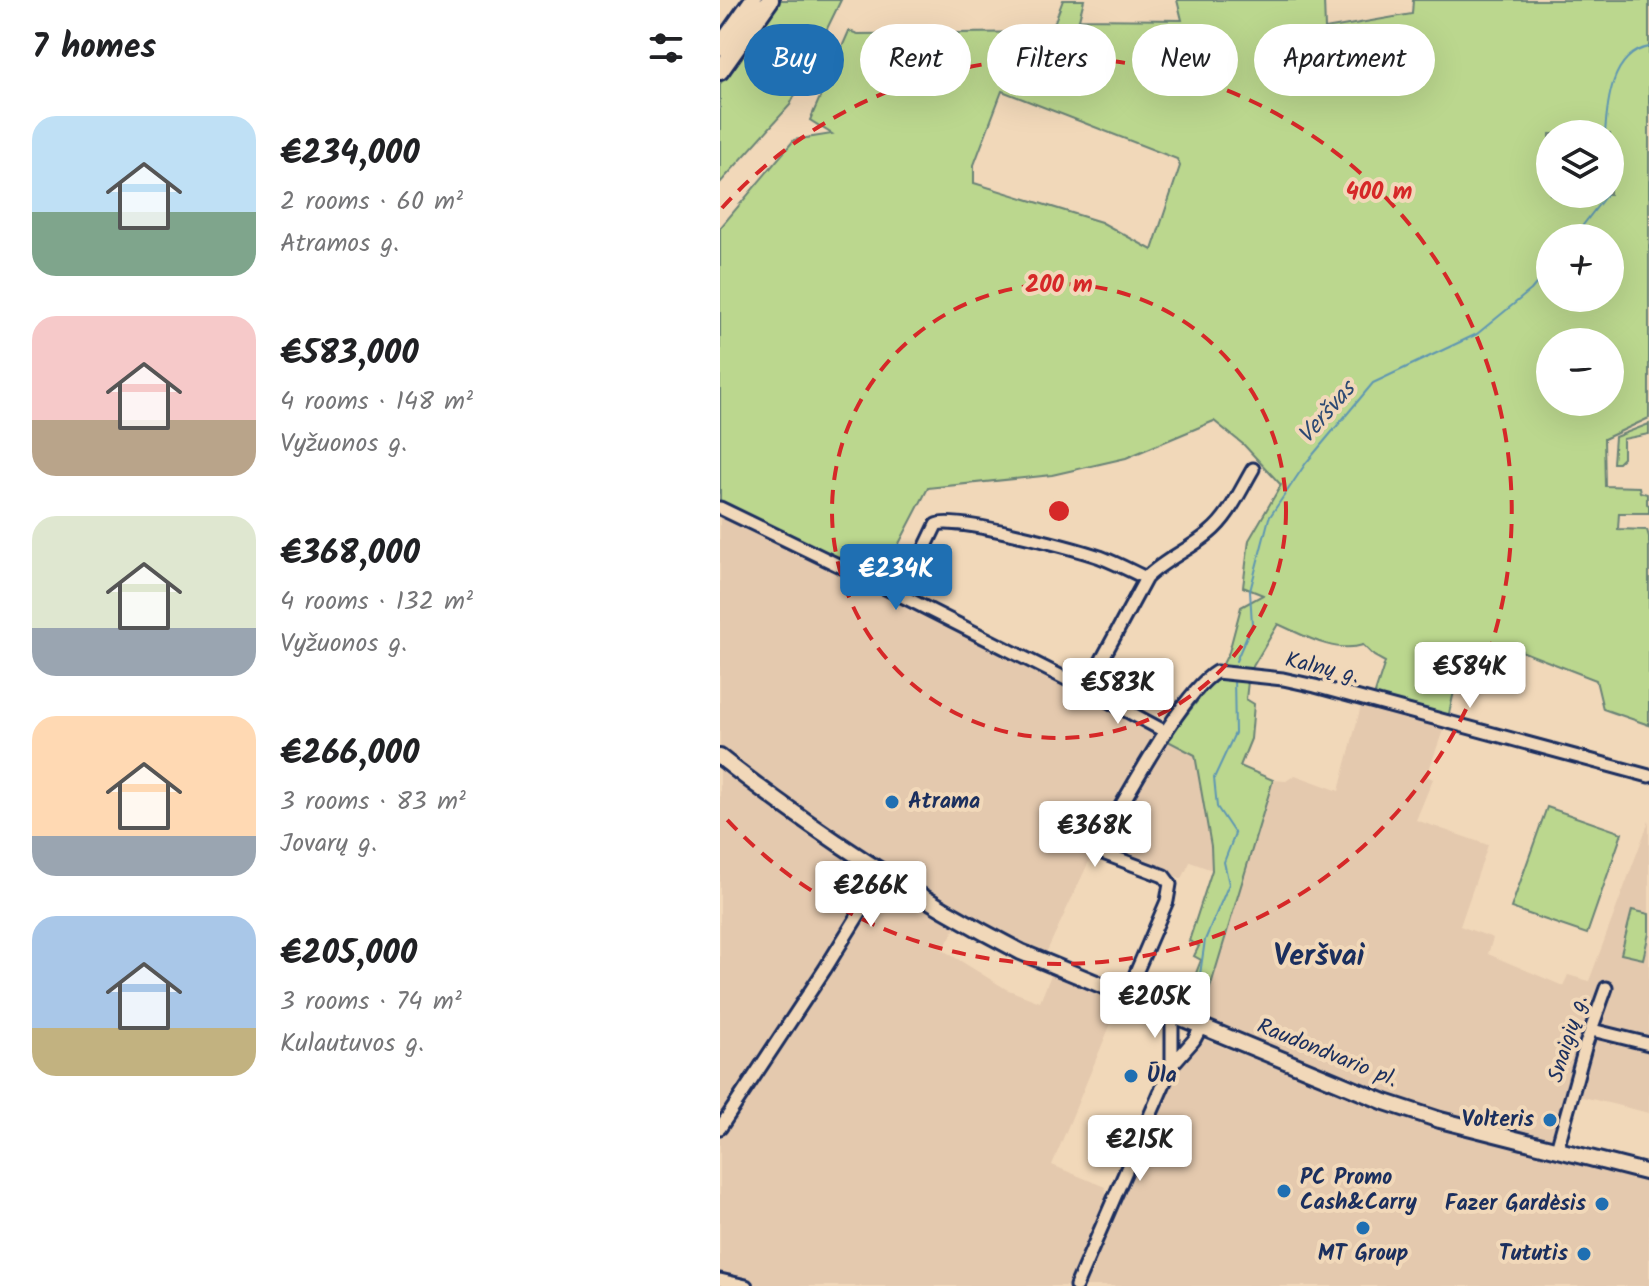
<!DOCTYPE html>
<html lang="en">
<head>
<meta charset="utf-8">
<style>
  body { margin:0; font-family:Kalam,sans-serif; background:#f6f6f6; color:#202124; height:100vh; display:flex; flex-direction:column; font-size:30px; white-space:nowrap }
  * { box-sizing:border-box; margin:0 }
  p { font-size:26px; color:#757577 }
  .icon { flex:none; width:44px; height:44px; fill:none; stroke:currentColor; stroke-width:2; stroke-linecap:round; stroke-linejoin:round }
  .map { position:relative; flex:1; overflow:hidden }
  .side { display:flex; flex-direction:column; background:#fff; width:720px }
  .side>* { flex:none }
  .hud { position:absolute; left:24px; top:24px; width:760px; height:72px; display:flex; gap:16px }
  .buttons { position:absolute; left:816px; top:120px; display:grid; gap:16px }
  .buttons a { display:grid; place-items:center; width:88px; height:88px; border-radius:50%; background:#fff; box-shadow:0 8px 32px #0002; font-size:40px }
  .price { position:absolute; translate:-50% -68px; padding:0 18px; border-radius:8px; background:#fff; color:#222; font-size:26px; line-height:52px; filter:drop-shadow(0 2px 4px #0008) }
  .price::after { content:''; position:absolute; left:50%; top:48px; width:24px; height:18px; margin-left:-12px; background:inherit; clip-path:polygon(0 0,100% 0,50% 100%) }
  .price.active { background:#1f6fb2; color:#fff }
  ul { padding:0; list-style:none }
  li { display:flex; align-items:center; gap:24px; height:200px; padding:0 32px }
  li span { display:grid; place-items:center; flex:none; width:224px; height:160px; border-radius:24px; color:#555 }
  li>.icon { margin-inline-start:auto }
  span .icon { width:96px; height:96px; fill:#fffc; stroke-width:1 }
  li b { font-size:34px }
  h2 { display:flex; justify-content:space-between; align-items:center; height:96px; padding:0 32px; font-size:34px }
  .chip { padding:0 28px; border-radius:36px; background:#fff; box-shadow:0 8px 32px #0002; font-size:28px; line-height:72px }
  .chip.active { background:#1f6fb2; color:#fff }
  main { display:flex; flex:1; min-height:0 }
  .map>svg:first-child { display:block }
  .built { fill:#e4c9ae }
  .green { fill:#bbd78e; stroke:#6b8376; stroke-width:2; fill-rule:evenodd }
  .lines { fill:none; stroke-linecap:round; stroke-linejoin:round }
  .stream { stroke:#5f97b2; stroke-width:2 }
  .minor-casing { stroke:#1b2f5e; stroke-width:17 }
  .major-casing { stroke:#1b2f5e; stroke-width:20 }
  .highway-casing { stroke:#1b2f5e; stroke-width:22 }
  .minor { stroke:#f1d8b9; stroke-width:11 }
  .major { stroke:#f1d8b9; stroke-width:14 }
  .highway { stroke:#f1d8b9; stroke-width:16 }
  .ring { fill:none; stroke:#d62828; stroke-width:4; stroke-dasharray:14 10 }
  .poi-dot { fill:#1f6fb2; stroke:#f1d8b9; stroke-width:3 }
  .labels { text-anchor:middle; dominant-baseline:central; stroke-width:8; stroke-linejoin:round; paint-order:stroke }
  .street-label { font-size:22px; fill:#1b2f5e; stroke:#f1d8b9 }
  .poi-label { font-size:22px; font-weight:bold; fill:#1b2f5e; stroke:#f1d8b9; text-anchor:start }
  .water-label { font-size:24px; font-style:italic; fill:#2c4973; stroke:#f1d8b9 }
  .district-label { font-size:30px; font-weight:bold; fill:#1b2f5e; stroke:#f1d8b9 }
  .centre { fill:#d62828; stroke:#f1d8b9; stroke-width:4 }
  .ring-label { font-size:24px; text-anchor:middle; font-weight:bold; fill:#d62828; stroke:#f1d8b9; stroke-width:8; stroke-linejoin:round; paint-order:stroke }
</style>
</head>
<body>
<main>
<section class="side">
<h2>7 homes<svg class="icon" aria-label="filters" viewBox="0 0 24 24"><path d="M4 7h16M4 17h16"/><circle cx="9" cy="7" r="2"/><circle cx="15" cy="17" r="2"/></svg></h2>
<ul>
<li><span style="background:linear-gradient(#bfe0f5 60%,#7fa58c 0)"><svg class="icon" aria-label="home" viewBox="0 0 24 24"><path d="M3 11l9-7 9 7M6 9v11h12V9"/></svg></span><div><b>€234,000</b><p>2 rooms · 60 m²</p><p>Atramos g.</p></div></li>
<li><span style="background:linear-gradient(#f6c9c9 65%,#b9a48a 0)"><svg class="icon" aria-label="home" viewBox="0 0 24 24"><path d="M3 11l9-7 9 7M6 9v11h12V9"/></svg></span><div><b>€583,000</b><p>4 rooms · 148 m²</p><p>Vyžuonos g.</p></div></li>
<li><span style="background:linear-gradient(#dfe7d0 70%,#9aa5b1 0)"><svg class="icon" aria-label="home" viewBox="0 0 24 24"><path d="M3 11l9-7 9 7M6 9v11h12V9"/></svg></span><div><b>€368,000</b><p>4 rooms · 132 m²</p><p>Vyžuonos g.</p></div></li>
<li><span style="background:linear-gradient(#ffd9b3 75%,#9aa5b1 0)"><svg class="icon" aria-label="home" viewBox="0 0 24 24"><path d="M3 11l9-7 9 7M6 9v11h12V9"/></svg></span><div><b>€266,000</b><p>3 rooms · 83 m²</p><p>Jovarų g.</p></div></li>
<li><span style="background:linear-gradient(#a9c7e8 70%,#c2b280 0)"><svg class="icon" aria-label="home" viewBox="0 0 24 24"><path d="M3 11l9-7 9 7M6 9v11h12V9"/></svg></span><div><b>€205,000</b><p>3 rooms · 74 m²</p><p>Kulautuvos g.</p></div></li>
</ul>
</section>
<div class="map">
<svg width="929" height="1286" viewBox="0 0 929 1286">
  <rect width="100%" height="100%" fill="#f1d8b9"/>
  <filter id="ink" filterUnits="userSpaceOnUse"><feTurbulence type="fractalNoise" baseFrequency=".0125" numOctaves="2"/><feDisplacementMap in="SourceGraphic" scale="16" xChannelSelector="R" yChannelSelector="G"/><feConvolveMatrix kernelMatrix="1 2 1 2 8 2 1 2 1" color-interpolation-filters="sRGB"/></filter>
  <g filter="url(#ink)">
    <!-- built -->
    <path class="built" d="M0,508L182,596L475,754L491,846L492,870L470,862L462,879L387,850L372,855L326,953L244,912L223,950L286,989L320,1002L331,975L396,1001L392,1021L332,1165L385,1187L387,1197L352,1286H0Z
      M641,706L724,727L707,776L713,779L696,820L768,845L740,926L773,938L768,954L843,986L848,975L869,981L929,821V1113L851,1094L837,1141L718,1111L665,1094L481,1018L553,780L566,781L575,775L619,791Z
      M483,1039L696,1123L929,1181V1286H363L454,1073L476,1043Z"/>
    <!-- green -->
    <path class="green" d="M60,0H121L70,105L0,183V84Z
      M343,0H364L359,19L462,20L457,0H604L605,29L692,14L693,0H929V418L884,439L885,486L919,487L920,492L927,494V504L929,505V513H899L898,529L927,530L929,537V725L883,709L876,680L791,647L743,652L728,718L654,696L665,662L654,656L643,645C615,654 583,635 558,624L529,673L526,699L534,704L531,739L520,766L553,780L483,1011L465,1002L481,960L474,956L479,946L469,941L492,870L491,846L475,755L446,740L496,678L509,652L521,607L543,595L523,587L529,540L561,485L524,445L494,421L406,458L332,475L208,488L158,584L0,508V228L74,140L112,134L90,120L129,31L138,34L331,32ZM282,91L457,159L460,166L432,250L381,222L254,183V165ZM830,134H890V194H830ZM830,238H890V298H830ZM830,342H890V402H830Z
      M929,424V434L903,439V458L898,463H893L895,437Z
      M827,807L902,833L867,934L791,908Z
      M912,910L929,914V933L923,959L901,954Z"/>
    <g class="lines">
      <!-- stream -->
      <path class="stream" d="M885,134C887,103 891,54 929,47
        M853,238L887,194
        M516,661L532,624L530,591L549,518L586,463L653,383L757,334L811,290L830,267
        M476,1002L485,940L509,884L504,862L515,834L497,807L494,778L515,733L514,678"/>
      <!-- minor casing -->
      <g class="minor-casing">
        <path id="minor" d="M0,508L182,596L366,689L446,732
          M182,596L216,525C232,515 356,549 380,557C396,563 411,571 426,578C445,559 469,550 489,533C509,517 520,491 533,469
          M366,689L426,578
          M406,996L447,901L450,884L444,876L383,853L380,850L381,840C405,801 461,693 496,672L563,679L595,686L929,776
          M452,1015V1065
          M872,1030L929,1044
          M0,1128L105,969L165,872
          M837,1149L866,1044L886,988
          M0,1280L26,1286
          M356,1286L452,1065L474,1040L481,1027"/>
      </g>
      <!-- major casing -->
      <g class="major-casing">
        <path id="major" d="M0,757C91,829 198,899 301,952L665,1102L720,1120L929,1173"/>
      </g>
      <!-- highway casing -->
      <g class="highway-casing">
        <path id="highway" d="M0,47L33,0
          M0,71L50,0"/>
      </g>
      <!-- minor -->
      <use href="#minor" class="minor"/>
      <!-- major -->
      <use href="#major" class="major"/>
      <!-- highway -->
      <use href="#highway" class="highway"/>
    </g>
  </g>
  <!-- distance rings -->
  <g class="ring">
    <circle cx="339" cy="511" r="227"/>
    <path d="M2 208A453 453 0 1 1 2 814"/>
  </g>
  <!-- markers -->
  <g class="poi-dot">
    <circle cx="172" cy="802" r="8"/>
    <circle cx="411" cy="1076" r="8"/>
    <circle cx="830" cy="1120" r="8"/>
    <circle cx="564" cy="1191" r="8"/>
    <circle cx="882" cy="1204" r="8"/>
    <circle cx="643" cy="1228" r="8"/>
    <circle cx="864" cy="1254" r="8"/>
  </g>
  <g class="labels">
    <!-- street labels -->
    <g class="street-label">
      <text transform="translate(602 669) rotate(13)">Kalnų g.</text>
      <text transform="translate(849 1039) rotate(-73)">Snaigių g.</text>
      <text transform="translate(607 1054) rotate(22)">Raudondvario pl.</text>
    </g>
    <!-- poi labels -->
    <g class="poi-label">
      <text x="188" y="802">Atrama</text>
      <text x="427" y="1076">Ūla</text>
      <text x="814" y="1120" text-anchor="end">Volteris</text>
      <text x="580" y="1178">PC Promo<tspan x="580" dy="25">Cash&amp;Carry</tspan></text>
      <text x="866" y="1204" text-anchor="end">Fazer Gardėsis</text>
      <text x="643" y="1254" text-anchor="middle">MT Group</text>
      <text x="848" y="1254" text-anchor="end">Tututis</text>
    </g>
    <!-- water labels -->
    <g class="water-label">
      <text transform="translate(607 413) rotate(-49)">Veršvas</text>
    </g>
    <!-- district labels -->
    <g class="district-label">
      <text x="599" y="957">Veršvai</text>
    </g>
  </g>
  <circle cx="339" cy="511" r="12" class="centre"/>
  <g class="ring-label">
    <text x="659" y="199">400 m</text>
    <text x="339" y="292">200 m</text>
  </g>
</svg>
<div class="buttons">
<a><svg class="icon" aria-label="layers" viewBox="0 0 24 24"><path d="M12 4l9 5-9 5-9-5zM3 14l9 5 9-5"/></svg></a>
<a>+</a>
<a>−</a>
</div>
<b class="price active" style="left:176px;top:612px">€234K</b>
<b class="price" style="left:750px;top:710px">€584K</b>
<b class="price" style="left:398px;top:726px">€583K</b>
<b class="price" style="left:375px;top:869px">€368K</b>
<b class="price" style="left:151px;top:929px">€266K</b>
<b class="price" style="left:435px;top:1040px">€205K</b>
<b class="price" style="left:420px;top:1183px">€215K</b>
<div class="hud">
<a class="chip active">Buy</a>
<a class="chip">Rent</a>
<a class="chip">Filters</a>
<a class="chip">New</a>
<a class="chip">Apartment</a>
</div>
</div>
</main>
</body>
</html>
